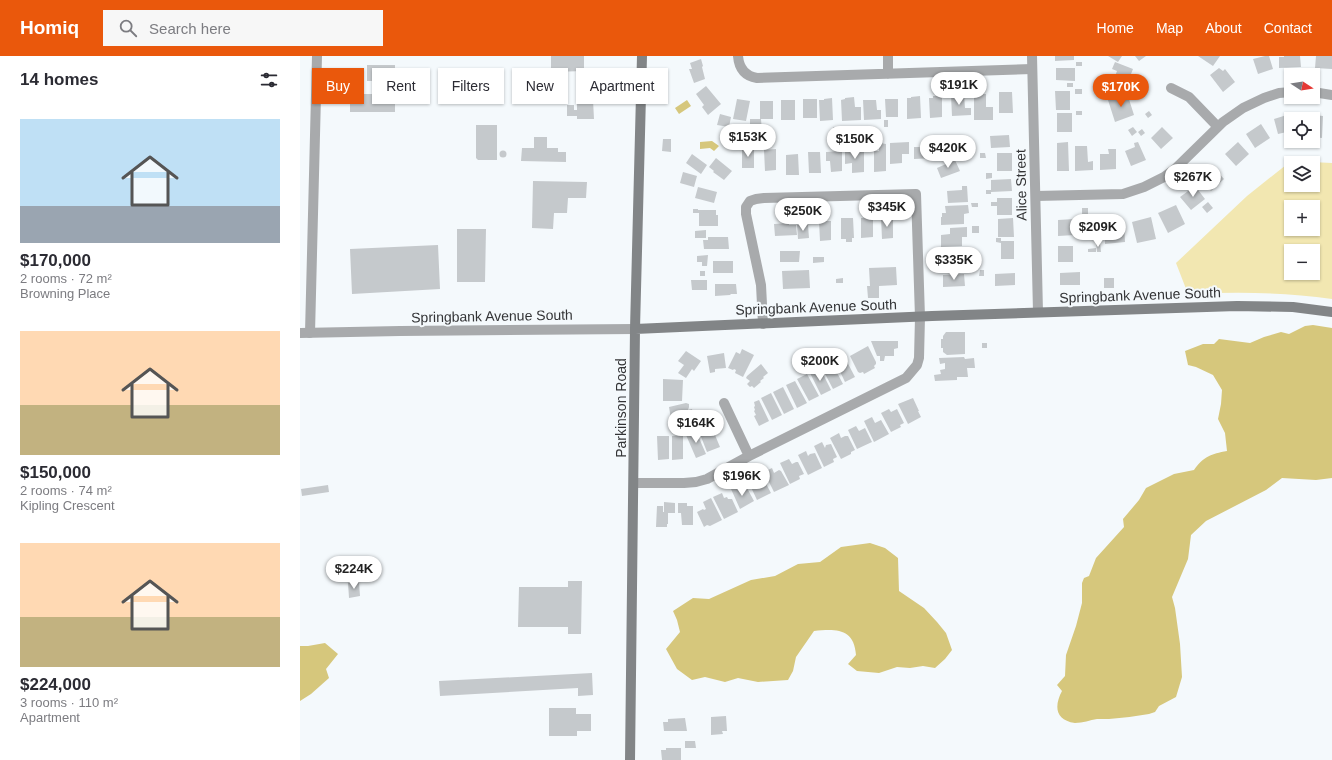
<!DOCTYPE html>
<html lang="en">
<head>
<meta charset="utf-8">
<style>
  body { margin:0; font-family:Helvetica,sans-serif; background:#f7f7f7; color:#2b2b33; height:100vh; display:flex; flex-direction:column; font-size:15px; white-space:nowrap }
  * { box-sizing:border-box; margin:0 }
  p { font-size:13px; color:#7c7c81 }
  .icon { flex:none; width:22px; height:22px; fill:none; stroke:currentColor; stroke-width:2; stroke-linecap:round; stroke-linejoin:round }
  .map { position:relative; flex:1; overflow:hidden }
  .details { display:flex; flex-direction:column; background:#fff; width:300px }
  .details>* { flex:none }
  .hud { position:absolute; left:12px; top:12px; width:380px; height:36px; display:flex; gap:8px }
  .needle { width:26px; rotate:102deg }
  .tools { position:absolute; left:984px; top:12px; display:grid; gap:8px }
  .tools a { display:grid; place-items:center; width:36px; height:36px; border-radius:0px; background:#fff; box-shadow:0 1px 3px #0004; font-size:20px }
  .price { position:absolute; translate:-50% -34px; padding:0 9px; border-radius:14px; background:#fff; color:#222; font-size:13px; line-height:26px; filter:drop-shadow(0 1px 2px #0008) }
  .price::after { content:''; position:absolute; left:50%; top:24px; width:12px; height:9px; margin-left:-6px; background:inherit; clip-path:polygon(0 0,100% 0,50% 100%) }
  .price.on { background:#ea580c; color:#fff }
  ul { padding:0; list-style:none }
  li { display:grid; align-content:center; gap:8px; height:212px; padding:0 20px }
  li span { display:grid; place-items:center; height:124px; border-radius:0px; color:#555 }
  li>.icon { margin-inline-start:auto }
  span .icon { width:72px; height:72px; fill:#fffc; stroke-width:1 }
  li b { font-size:17px }
  h2 { display:flex; justify-content:space-between; align-items:center; height:48px; padding:0 20px; font-size:17px }
  .tag { padding:0 14px; border-radius:0px; background:#fff; box-shadow:0 1px 3px #0004; font-size:14px; line-height:36px }
  .tag.on { background:#ea580c; color:#fff }
  header { display:flex; align-items:center; gap:24px; box-sizing:border-box; height:56px; padding:0 20px; background:#ea580c; color:#fff }
  header strong { font-size:19px }
  nav { display:flex; gap:22px; margin-inline-start:auto; font-size:14px }
  .search { width:280px; height:36px; background:#f7f7f7; display:flex; align-items:center; gap:10px; box-sizing:border-box; padding:0 14px; border-radius:0px; color:#7c7c81; font-size:15px }
  main { display:flex; flex:1; min-height:0 }
  .map>svg:first-child { display:block }
  .green { fill:#f2e7b1; fill-rule:evenodd }
  .water { fill:#d6c77c }
  .building { fill:#c5c9cc }
  .lines { fill:none; stroke-linecap:round; stroke-linejoin:round }
  .minor { stroke:#a8aaac; stroke-width:10 }
  .tertiary { stroke:#a8aaac; stroke-width:10 }
  .secondary { stroke:#828587; stroke-width:10 }
  .labels { text-anchor:middle; dominant-baseline:central; stroke-width:4; stroke-linejoin:round; paint-order:stroke }
  .street-label { font-size:14px; fill:#333436; stroke:#f4f9fc }
</style>
</head>
<body>
<header>
<strong>Homiq</strong>
<div class="search"><svg class="icon" aria-label="search" viewBox="0 0 24 24"><circle cx="10" cy="10" r="6"/><path d="M15 15l6 6"/></svg>Search here</div>
<nav><a>Home</a><a>Map</a><a>About</a><a>Contact</a></nav>
</header>
<main>
<section class="details">
<h2>14 homes<svg class="icon" aria-label="filters" viewBox="0 0 24 24"><path d="M4 7h16M4 17h16"/><circle cx="9" cy="7" r="2"/><circle cx="15" cy="17" r="2"/></svg></h2>
<ul>
<li><span style="background:linear-gradient(#bfe0f5 70%,#9aa5b1 0)"><svg class="icon" aria-label="home" viewBox="0 0 24 24"><path d="M3 11l9-7 9 7M6 9v11h12V9"/></svg></span><div><b>$170,000</b><p>2 rooms · 72 m²</p><p>Browning Place</p></div></li>
<li><span style="background:linear-gradient(#ffd9b3 60%,#c2b280 0)"><svg class="icon" aria-label="home" viewBox="0 0 24 24"><path d="M3 11l9-7 9 7M6 9v11h12V9"/></svg></span><div><b>$150,000</b><p>2 rooms · 74 m²</p><p>Kipling Crescent</p></div></li>
<li><span style="background:linear-gradient(#ffd9b3 60%,#c2b280 0)"><svg class="icon" aria-label="home" viewBox="0 0 24 24"><path d="M3 11l9-7 9 7M6 9v11h12V9"/></svg></span><div><b>$224,000</b><p>3 rooms · 110 m²</p><p>Apartment</p></div></li>
</ul>
</section>
<div class="map">
<svg width="1032" height="704" viewBox="0 0 1032 704">
  <rect width="100%" height="100%" fill="#f4f9fc"/>
  <!-- green -->
  <path class="green" d="M991,105L1032,107V243C984,236 936,236 888,238L876,207L947,140ZM991,107H1013V129H991ZM991,151H1013V173H991ZM991,195H1013V217H991Z"/>
  <!-- water -->
  <path class="water" d="M387,44L391,50L379,58L375,52Z
    M412,85L419,90L414,95L410,92L400,93V86Z
    M1013,269L1032,272V422L1016,424L982,422L966,434L906,465L891,479L888,503L872,541L875,552L880,588L882,621L876,641L859,650L855,656L849,658C836,660 823,662 809,663C805,663 801,663 797,663C790,664 783,667 775,667C755,664 754,650 762,635L757,629L765,620L766,599L776,570L782,547V527L784,522L789,520L796,502L824,471L823,463L839,444L846,432L874,418L894,414C904,400 911,398 927,395L925,377L918,363L921,348L922,334L913,319L896,311L888,309L885,295L903,288H914L919,283L950,287L964,281L981,276L989,278L1005,270Z
    M570,487L585,492L598,502L599,535L624,552L637,566L646,577L652,594L645,603L635,612L623,610L610,612L597,611L579,617L557,615L548,608L556,599C554,572 536,573 514,575L496,601L493,615L488,624L458,626L438,622L425,626L405,621L392,624L377,613L366,593L380,576L377,564L373,555L393,542L409,543L451,524L475,520L498,508L520,506L541,491Z
    M25,587L38,598L26,613L29,622L11,638L0,645V590H8Z"/>
  <!-- building -->
  <path class="building" d="M251,0H284V15L251,16Z
    M755,0H774V4L755,5Z
    M808,0H822L818,6Z
    M835,0H846L839,5Z
    M898,0H920L913,10Z
    M965,0H969L973,13L958,18L953,3Z
    M984,0H1000L1001,11L979,12V1H984Z
    M1016,0H1032V13L1015,12Z
    M401,3L403,10L402,11L405,23L394,27L389,13H392L390,7Z
    M776,6H782V10H776Z
    M815,6L833,13L827,28L814,23L817,15L812,13Z
    M67,9H95V56H50V38H79V25H67Z
    M756,12H775V25L756,24Z
    M919,12L923,15L925,13L935,26L923,36L910,19Z
    M767,27H773V31H767Z
    M406,30L421,48L408,59L402,51L404,49L396,38Z
    M775,33H782V38H775Z
    M755,35H770V54H756Z
    M699,36H712L713,57H699Z
    M827,37L834,59L815,66L808,44Z
    M674,38H686V51H693V64H674Z
    M651,39H664L665,52H671V59L652,60Z
    M620,40L621,62L607,63V42H611V41Z
    M633,40H642V61L630,62L629,42H633Z
    M554,41L555,51H561V64L542,65L541,44L545,43V42Z
    M532,42L533,64L520,65L519,44H524V43Z
    M437,43L450,45L446,65L433,63Z
    M503,43H517V62H503Z
    M585,43H598V61H586Z
    M277,44H293L294,63H277V60H267V49H274V54H277Z
    M481,44H495V64H481Z
    M563,44H576L577,54H581V63L564,64Z
    M460,45H473V63H461L462,76H450V63H460Z
    M776,55H782V59H776Z
    M849,55L852,59L848,62L845,58Z
    M757,57H772V76H757Z
    M420,58L431,61L429,71L417,69Z
    M990,58L992,63L991,75L978,78L974,63Z
    M1004,58L1023,60L1022,82L1013,81V63H1003Z
    M584,64H588V71H584Z
    M961,68L970,82L955,92L946,78Z
    M176,69H197V104H178L176,102Z
    M533,71H539V76H534Z
    M833,71L837,76L832,80L828,74Z
    M862,71L873,82L861,93L851,82Z
    M842,73L845,77L841,80L838,76Z
    M709,79L710,91L691,92L690,80Z
    M566,80H575L576,91L566,92Z
    M234,81H247V92H258V96H266V106L221,105L222,92H234Z
    M363,83H371V96L362,95Z
    M609,86V98H602V107L590,108V87Z
    M768,86L769,115H757V87Z
    M838,86L846,104L831,110L825,95L835,91L834,87Z
    M938,86L949,98L936,110L925,98Z
    M580,87L586,88V115L574,116V95H579V89Z
    M624,88H639V100H636V102L614,103V91H624Z
    M775,90H787L788,106L793,105V114L775,115Z
    M454,91V112H442V92Z
    M476,93V114L465,115L464,94Z
    M545,93H553V95H564V116L552,117V107L545,108Z
    M808,93H816V113L800,114V98H809Z
    M199.5 98a3.5 3.5 0 1 1 7 0a3.5 3.5 0 1 1-7 0Z
    M542,95V115L531,116L530,105H526V96Z
    M508,96H520L521,117H509Z
    M680,97H685L686,102H680Z
    M697,97H712V115H697Z
    M392,98L407,109L401,118L386,107Z
    M498,98L499,119H486V99Z
    M416,102L432,115L424,124L413,116L414,115L409,111Z
    M655,104L660,115L641,122L637,112Z
    M913,111L924,123L911,135L900,123Z
    M383,116L397,120L394,131L380,127Z
    M686,117H692V122L686,123Z
    M711,123L712,135L691,136V138H686V134H691V124Z
    M233,125L287,126L286,142H268L267,157H254L253,173L232,172Z
    M662,130H667L668,146L648,147L647,135L662,134Z
    M895,130L905,143L891,154L880,141Z
    M398,131L417,136L414,147L395,142Z
    M697,142H712V159H697V150H691V146H697Z
    M908,146L913,152L907,157L902,151Z
    M671,147H678V151H672Z
    M668,149L669,157L664,158V168L641,169V161H642V157H646L645,150Z
    M876,149L885,168L868,177L858,157Z
    M782,152H788V158H782Z
    M393,153H398V154H416V159H418V170H399V157H393Z
    M573,161V181L561,182V162Z
    M581,161H593V182L582,183Z
    M851,161L856,183L837,187L832,166Z
    M541,162H553L554,182H552V186H546V183H541Z
    M713,162L714,181H698V163Z
    M774,163L775,179L758,180V164Z
    M519,165H531V184L520,185Z
    M824,165L825,186L805,188L804,166Z
    M489,167V169H496L497,179L475,180L474,168Z
    M497,169H508L509,182L498,183Z
    M672,170H679V177H672Z
    M667,171V181H662V190L641,191V179L650,178V172Z
    M157,173H186L185,226H157Z
    M406,174V182H395V175Z
    M408,181H428L429,193H404L403,184H408Z
    M696,182H701V185H714V203H701V187L696,186Z
    M796,187H800L801,196H797Z
    M138,189L140,233L52,238L50,193Z
    M758,190H773V206H758Z
    M796,192V196H788V193Z
    M480,195H500L499,206H480Z
    M408,199L407,210H402V206H397V200Z
    M663,200L664,212H644L643,201Z
    M513,201H524V206L513,207Z
    M413,205H433V217H413Z
    M596,211L597,229L579,230V242H568L567,230H570L569,212Z
    M509,214L510,232L483,233L482,215Z
    M680,214H684V220H679Z
    M400,215H405V220H400Z
    M780,216V229H760V217Z
    M715,217V229L695,230V218Z
    M664,218L665,230L643,231V219Z
    M543,222V227H536V223Z
    M804,222H814V232H804Z
    M391,224H407V234H392Z
    M415,228H436L437,238H431L430,239L415,240Z
    M646,276H665V298L647,299L643,296V292H641V283H643V280Z
    M571,285H598V292L594,293V300H585L584,305H580V300H577Z
    M682,287H687V292H682Z
    M568,290L576,306V308L574,310L575,312L564,318L563,316L560,317L558,316L550,300Z
    M442,293L454,299L443,321L435,317L436,314L434,313L433,314L428,312L436,296L440,298Z
    M386,295L401,305L394,315L392,313L386,322L378,317L384,309L378,305Z
    M424,297L426,312L415,313V316L410,317L407,300Z
    M544,300L555,321L545,326L535,305Z
    M664,301L665,303L674,302L675,312H667L668,321H657V324L635,325L634,319L641,318L640,314L645,313V307L640,308L639,302Z
    M532,307L543,328L533,333L522,312Z
    M461,308L468,317L463,321L464,322L460,325L461,326L454,332L452,330L450,331L447,328L450,325L446,322L447,320Z
    M520,312L531,334L521,339L510,317Z
    M507,318L519,340L509,345L497,323Z
    M363,323L383,324L382,345H363Z
    M495,325L507,347L497,352L486,329Z
    M483,331L494,353L484,358L473,336Z
    M471,337L482,359L472,364L461,342Z
    M613,342L619,355H618L621,361L608,368L598,348Z
    M459,344L469,365L459,370L454,360L456,359L454,355L455,354L454,351L455,350L454,346Z
    M386,347L389,348V351L388,354L392,353L394,362L385,364L384,360L371,363L369,351Z
    M589,353L591,356L597,353L604,367L600,369L601,371L591,376L581,357Z
    M572,361L575,367L581,364L589,378L574,386L564,365Z
    M556,370L559,375L565,372L572,386L557,393L548,374Z
    M404,371L406,374L409,376L411,375L413,380L415,379L420,391L407,396L398,373Z
    M396,375L406,398L396,402L386,379Z
    M539,377L541,382L545,380H548L555,394L551,396V398L541,403L530,382Z
    M383,379V403L372,404V380Z
    M357,380H369V403L358,404Z
    M522,386L525,392L526,389L531,388L537,401L533,403L534,406L524,411L514,390Z
    M506,395L508,400L510,398L515,397L522,412L508,419L498,399Z
    M489,403L492,408L496,406H498L504,418L499,420L500,423L490,428L480,407Z
    M472,412L474,417L479,414L481,415L489,429L474,436L464,416Z
    M455,422L457,426L462,423L464,424L471,437L457,444L448,425Z
    M28,429L29,436L2,440L1,433Z
    M438,430L440,434L445,432H447L454,445L440,453L431,433Z
    M422,437L424,442L427,441L428,443H432L438,456L424,463L413,441Z
    M411,442L422,464L410,470L407,469L404,471L397,456L403,453L404,454L406,453L403,446Z
    M364,446L375,447V457H368V468H367V471H356L357,450H363V456H364Z
    M378,447H387V450H393V469H382L381,457H378Z
    M268,525H282L281,578H268V571H218L219,531H268Z
    M59,526L60,540L49,542L48,527Z
    M292,617L293,639L278,640V632L140,640L139,625Z
    M249,652H276V658H291V675H277V680H249Z
    M426,660L427,675H422L423,678L411,679V661Z
    M385,662L387,675H364L363,666H368V663Z
    M385,685H395L396,692H385Z
    M366,692H381V704H362L361,694H366Z"/>
  <g class="lines">
    <!-- minor -->
    <path class="minor" d="M438,0C439,12 445,20 457,22L732,13
      M588,18V0
      M871,32L889,41L918,71
      M1013,36L1032,39
      M736,140L823,138L844,131L864,121L875,113L923,66L943,52L964,42L979,37L991,36
      M10,277L17,0
      M424,347L449,400
      M335,427H384L396,426L407,423L449,400L606,322L617,309L619,302L620,261L616,138L464,142L456,143L450,145L446,151V158L461,229L463,268"/>
    <!-- tertiary -->
    <path class="tertiary" d="M732,0L738,256
      M0,277L100,275L335,273"/>
    <!-- secondary -->
    <path class="secondary" d="M335,273L632,260L937,250L993,251L1032,256
      M330,704L335,273L342,0"/>
  </g>
  <g class="labels">
    <!-- street labels -->
    <g class="street-label">
      <text transform="translate(721 129) rotate(-91)">Alice Street</text>
      <text transform="translate(840 239) rotate(-2)">Springbank Avenue South</text>
      <text transform="translate(516 251) rotate(-2)">Springbank Avenue South</text>
      <text transform="translate(192 260) rotate(-1)">Springbank Avenue South</text>
      <text transform="translate(321 352) rotate(-90)">Parkinson Road</text>
    </g>
  </g>
</svg>
<div class="tools">
<a><svg class="needle" viewBox="-14 -14 28 28"><path d="M0-13l5 13h-10z" fill="#e53935"/><path d="M0 13l5-13h-10z" fill="#7c7c81"/></svg></a>
<a><svg class="icon" aria-label="locate" viewBox="0 0 24 24"><circle cx="12" cy="12" r="6"/><path d="M12 2v4M12 18v4M2 12h4M18 12h4"/></svg></a>
<a><svg class="icon" aria-label="layers" viewBox="0 0 24 24"><path d="M12 4l9 5-9 5-9-5zM3 14l9 5 9-5"/></svg></a>
<a>+</a>
<a>−</a>
</div>
<b class="price" style="left:659px;top:50px">$191K</b>
<b class="price on" style="left:821px;top:52px">$170K</b>
<b class="price" style="left:448px;top:102px">$153K</b>
<b class="price" style="left:555px;top:104px">$150K</b>
<b class="price" style="left:648px;top:113px">$420K</b>
<b class="price" style="left:893px;top:142px">$267K</b>
<b class="price" style="left:587px;top:172px">$345K</b>
<b class="price" style="left:503px;top:176px">$250K</b>
<b class="price" style="left:798px;top:192px">$209K</b>
<b class="price" style="left:654px;top:225px">$335K</b>
<b class="price" style="left:520px;top:326px">$200K</b>
<b class="price" style="left:396px;top:388px">$164K</b>
<b class="price" style="left:442px;top:441px">$196K</b>
<b class="price" style="left:54px;top:534px">$224K</b>
<div class="hud">
<a class="tag on">Buy</a>
<a class="tag">Rent</a>
<a class="tag">Filters</a>
<a class="tag">New</a>
<a class="tag">Apartment</a>
</div>
</div>
</main>
</body>
</html>
